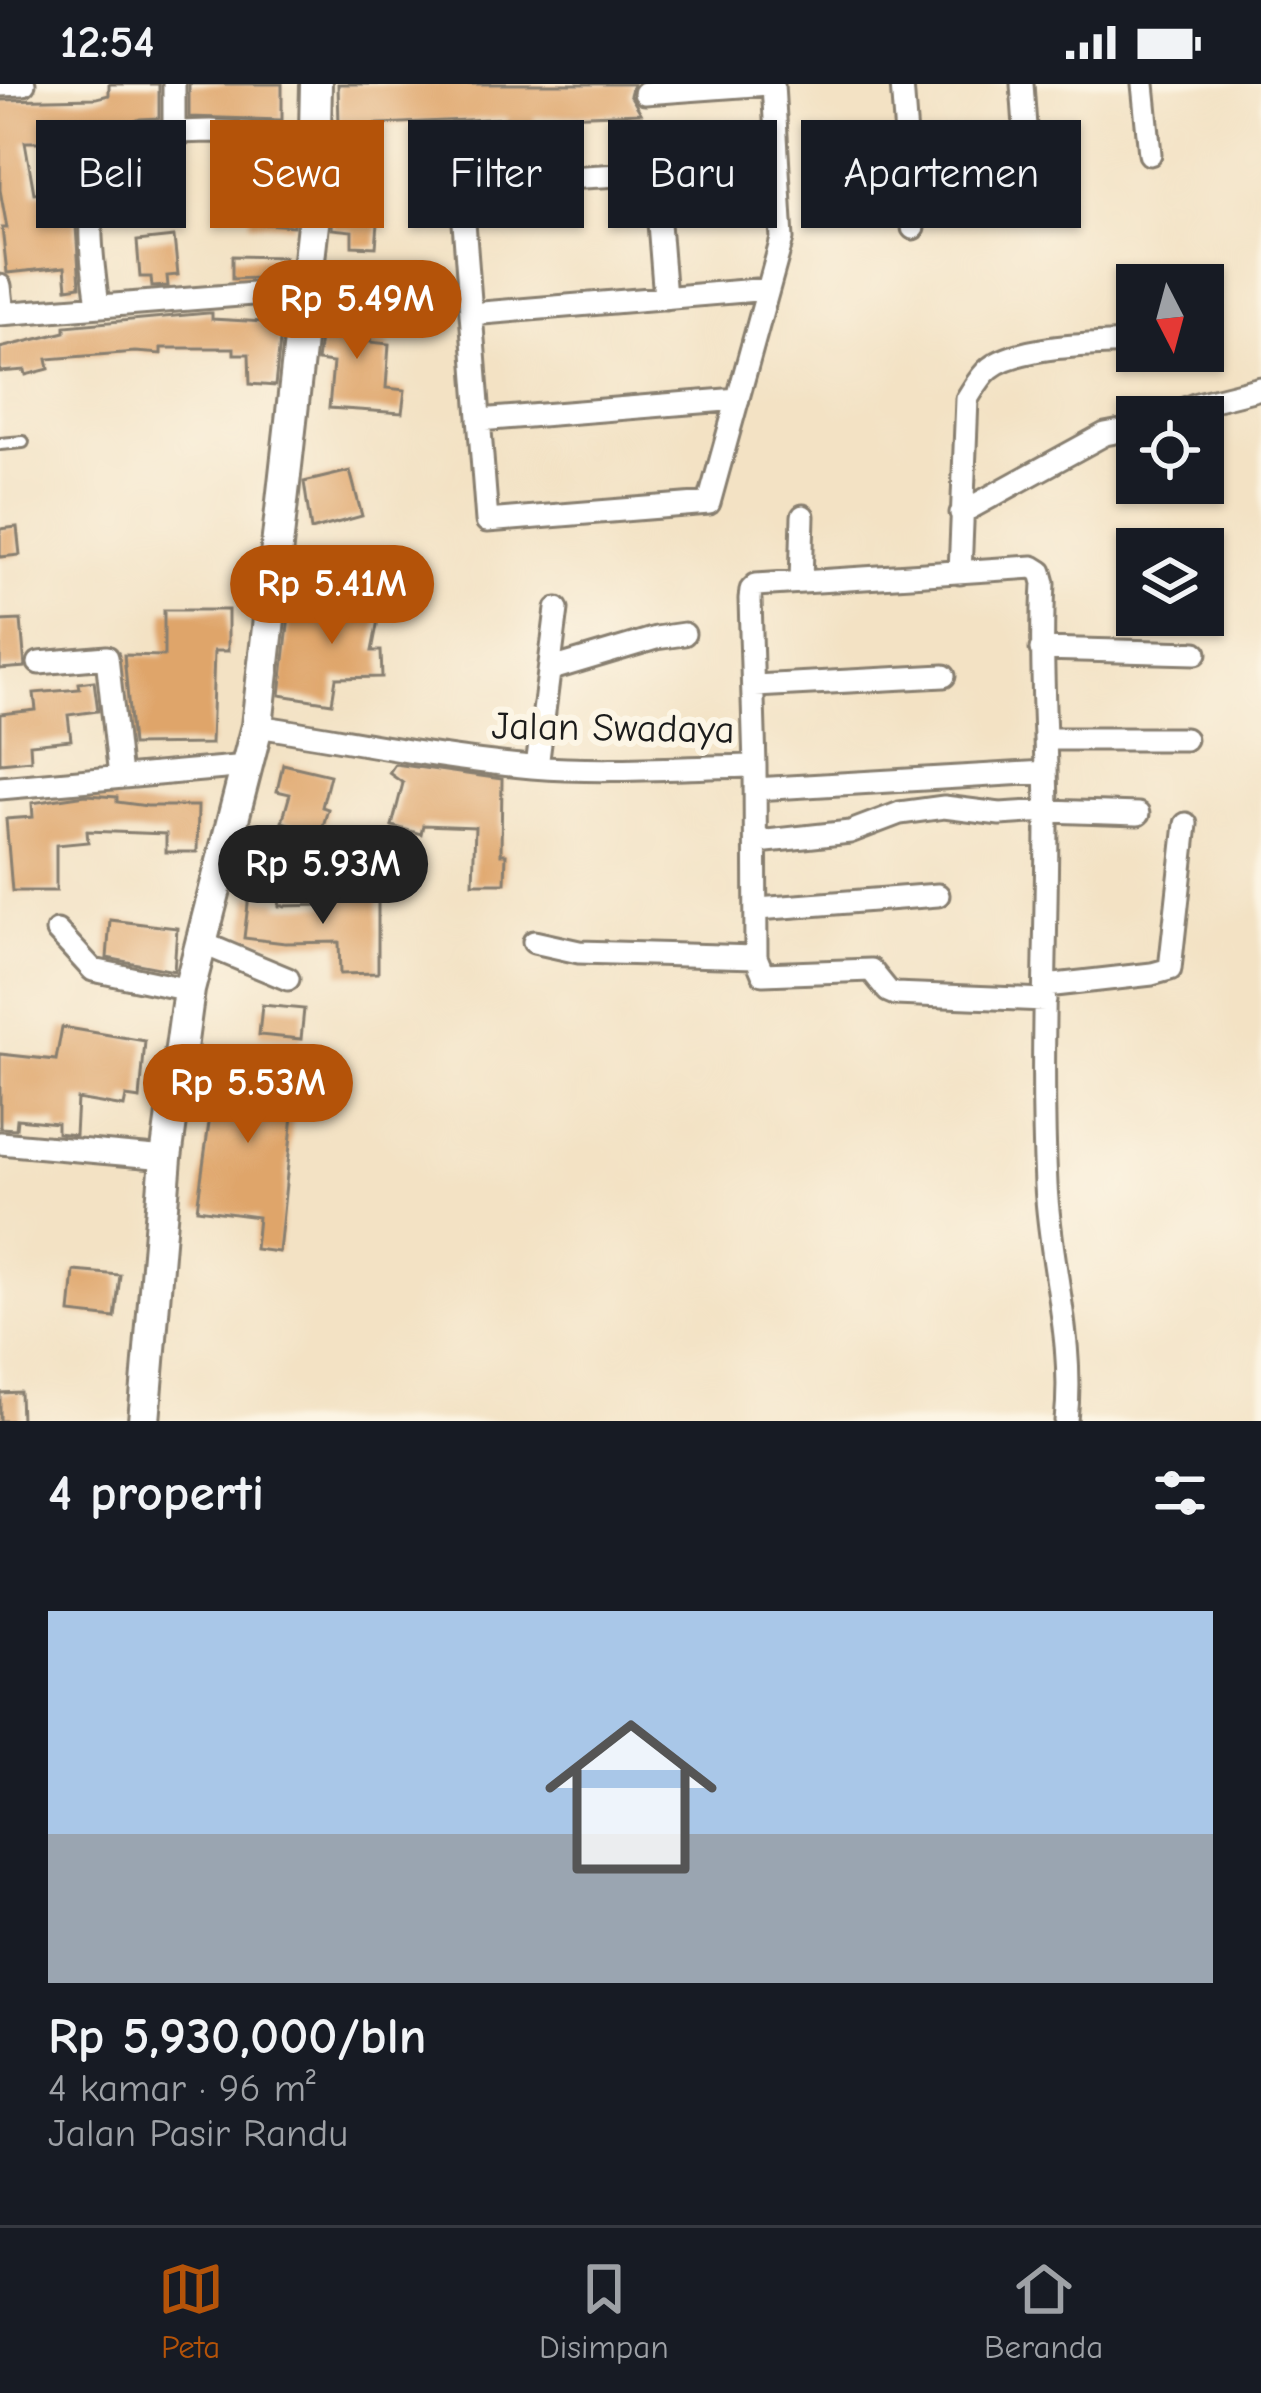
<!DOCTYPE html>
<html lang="id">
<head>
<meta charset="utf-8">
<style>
  body { margin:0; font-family:"Comic Neue",sans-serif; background:#242831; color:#f1f3f6; height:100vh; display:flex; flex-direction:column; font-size:45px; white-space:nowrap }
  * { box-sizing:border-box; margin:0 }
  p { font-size:39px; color:#9ea1a6 }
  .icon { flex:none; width:66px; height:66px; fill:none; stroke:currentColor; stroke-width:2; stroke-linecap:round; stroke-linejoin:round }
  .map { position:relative; height:1337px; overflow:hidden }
  .drawer { display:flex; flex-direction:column; background:#171b24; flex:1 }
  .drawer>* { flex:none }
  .hud { position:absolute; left:36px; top:36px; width:1191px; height:108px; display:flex; gap:24px }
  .needle { width:78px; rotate:174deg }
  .tools { position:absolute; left:1116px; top:180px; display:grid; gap:24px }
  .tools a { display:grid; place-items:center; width:108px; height:108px; border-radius:0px; background:#171b24; box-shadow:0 3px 9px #0004; font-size:60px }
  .price { position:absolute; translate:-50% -102px; padding:0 27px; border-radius:42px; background:#b45309; color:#fff; font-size:39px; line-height:78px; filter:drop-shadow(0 3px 6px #0008) }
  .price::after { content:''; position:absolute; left:50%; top:72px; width:36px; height:27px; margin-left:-18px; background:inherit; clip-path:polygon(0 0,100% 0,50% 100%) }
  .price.selected { background:#222; color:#fff }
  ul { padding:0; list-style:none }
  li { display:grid; align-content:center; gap:24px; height:636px; padding:0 48px }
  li+li { border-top:3px solid #363941 }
  li span { display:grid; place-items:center; height:372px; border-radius:0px; color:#555 }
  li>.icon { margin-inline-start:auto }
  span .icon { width:216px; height:216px; fill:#fffc; stroke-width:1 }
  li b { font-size:51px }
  h2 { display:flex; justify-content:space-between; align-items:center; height:144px; padding:0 48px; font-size:51px }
  .pill { padding:0 42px; border-radius:0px; background:#171b24; box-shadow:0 3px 9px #0004; font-size:42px; line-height:108px }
  .pill.selected { background:#b45309; color:#fff }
  .status { display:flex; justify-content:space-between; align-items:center; height:84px; padding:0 60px; background:#171b24; direction:ltr }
  .status svg { height:33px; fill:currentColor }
  .tabs { display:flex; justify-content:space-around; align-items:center; height:168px; border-top:3px solid #363941; background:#171b24; font-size:33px; color:#9ea1a6 }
  .tabs a { display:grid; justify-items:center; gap:6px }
  .tabs .selected { color:#b45309 }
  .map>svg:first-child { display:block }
  .building { fill:#dfa56a }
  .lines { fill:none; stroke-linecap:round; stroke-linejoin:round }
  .lane-casing { stroke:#887f70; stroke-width:16 }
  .street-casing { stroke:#887f70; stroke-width:27 }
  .secondary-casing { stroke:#887f70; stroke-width:36 }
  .lane { stroke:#fff; stroke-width:10 }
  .street { stroke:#fff; stroke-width:21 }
  .secondary { stroke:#fff; stroke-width:30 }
  .labels { text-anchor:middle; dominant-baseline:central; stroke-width:12; stroke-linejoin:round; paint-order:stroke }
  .street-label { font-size:39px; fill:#1c1c1c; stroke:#fcf5e5 }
</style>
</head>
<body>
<div class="status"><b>12:54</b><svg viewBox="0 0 49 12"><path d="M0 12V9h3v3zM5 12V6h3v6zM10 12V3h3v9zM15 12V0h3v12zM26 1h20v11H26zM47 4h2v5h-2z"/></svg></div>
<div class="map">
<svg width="1261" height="1337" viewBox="0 0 1261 1337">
  <rect width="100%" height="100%" fill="#fcf5e5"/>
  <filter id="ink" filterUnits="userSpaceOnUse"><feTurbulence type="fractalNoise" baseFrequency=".00833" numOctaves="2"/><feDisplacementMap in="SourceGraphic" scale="24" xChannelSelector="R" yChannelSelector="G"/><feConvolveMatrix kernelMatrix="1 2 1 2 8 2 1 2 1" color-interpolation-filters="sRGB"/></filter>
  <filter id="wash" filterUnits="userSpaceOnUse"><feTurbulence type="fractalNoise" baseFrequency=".004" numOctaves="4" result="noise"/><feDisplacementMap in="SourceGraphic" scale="48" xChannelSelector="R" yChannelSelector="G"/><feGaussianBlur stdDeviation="2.7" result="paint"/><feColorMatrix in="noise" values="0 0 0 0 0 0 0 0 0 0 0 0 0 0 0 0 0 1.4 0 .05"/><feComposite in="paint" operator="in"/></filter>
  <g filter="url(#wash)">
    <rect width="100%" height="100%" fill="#f3e2c4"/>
    <g id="blocks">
      <!-- building -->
      <path class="building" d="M109,0H159V34L140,35L109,48H91L92,61L83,88L69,89L68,58H25L34,109L79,106L76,143L80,202L67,204L65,183L7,189L2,144H7L0,106V16L97,14L109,11Z
        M189,0H282V36L189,33Z
        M338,0H633L630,11L641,29L534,33L536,81L509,82L507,34L339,42Z
        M176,63L171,103L147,100L148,91L124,88L127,73L148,64Z
        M253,94L294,97L293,142L250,139Z
        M333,124L379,127L376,163L352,162V147L332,145Z
        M174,153L178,191L167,192L168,202L152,203L151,193H140L137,157Z
        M232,172L284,173L283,193L232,195Z
        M330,217L374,221L370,258L389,260L386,304L405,306L402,329L329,324L333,279L317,277L320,254L327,255Z
        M208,229H212V235L282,239L275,302L250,300L249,270H234V264H161V270L135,268L47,275L49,285L26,291L25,286L0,288V264L65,248V242Z
        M350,387L362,432L311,446L304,398Z
        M17,443L20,471L0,473V445Z
        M356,499L384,505L372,567H381L382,593L336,594L332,619L280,611L290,523L350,529Z
        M164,526H228V567H214L211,660L132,661L124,571L164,572Z
        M21,536L25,583L0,585V537Z
        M94,597L98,627L68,631L71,656L30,660L31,676L0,679V630L36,626L34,609L80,605L79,599Z
        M283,680L330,691L322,723L328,725L321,749L282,738L290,710L277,707Z
        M395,680L502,695L501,770H506L505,799H473L475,743L423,741L421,750L392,742L403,699L389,689Z
        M86,711L117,713V718L147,722H198L197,768H166V750L87,747L88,758L56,761V807H12L6,735L33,733L32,719Z
        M378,807V889L340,890L339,858L285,859L244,854L249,812L280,816L279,822L328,821V812Z
        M110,836L177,844L174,887L107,874Z
        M262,921L304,925L301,955L259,951Z
        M62,943L145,957L140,1015L126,1013L124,1023L77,1015L75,1051L57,1049V1039L17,1035L16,1045L0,1044V970L56,976Z
        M199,979L297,992L279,1168L255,1165L258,1133L197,1125L213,1010L195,1008Z
        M74,1187L120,1191L115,1234L70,1229Z
        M20,1308L21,1337H0V1309Z"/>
    </g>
  </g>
  <g filter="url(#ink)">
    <use href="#blocks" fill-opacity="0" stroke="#887f70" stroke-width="3"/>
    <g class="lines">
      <!-- lane casing -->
      <g class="lane-casing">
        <path id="lane" d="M0,360L23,358"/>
      </g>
      <!-- street casing -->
      <g class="street-casing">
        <path id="street" d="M174,0V47
          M902,0L913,144
          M1022,0L1026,57
          M1143,0L1150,70
          M0,1L24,0
          M645,9L768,0
          M458,61L487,437L709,419L782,155L773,0
          M461,100L655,89L665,214
          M0,202L3,230
          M98,221C90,161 84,123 106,65L145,49L210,47L312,53
          M0,230L304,206
          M471,230L768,205
          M1164,333L1197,320L1261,304
          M479,336L738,315
          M961,429L1105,350L1137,344
          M960,489L967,315C974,304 980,292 990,284C1019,261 1099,260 1137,259
          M801,497L803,432
          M1041,565L1196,569
          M39,579L107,573L120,693
          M552,585L656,554L684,550
          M755,602L944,592
          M257,642C349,656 439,675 532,683C606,689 681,683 755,682L756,873L763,890L871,886L888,907L895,910L1045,916
          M1045,655H1185
          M755,682L750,515L751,506L756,501L1033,483L1041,488L1044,499C1040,575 1046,650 1047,727C1047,852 1040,977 1046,1101C1050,1182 1075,1256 1066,1337
          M537,683L557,525
          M0,704L247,682
          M755,705L1045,688
          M758,758L850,748L900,729L944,723L1000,730L1047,727L1138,730
          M758,825L938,811
          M57,847L93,886L189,906
          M534,858L579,868L756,873
          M202,859L288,895
          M1046,902L1152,890L1170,885L1186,740
          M0,1059L166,1074"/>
      </g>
      <!-- secondary casing -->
      <g class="secondary-casing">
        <path id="secondary" d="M144,1337L166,1074L189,906L257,642L313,140L316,0"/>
      </g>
      <!-- lane -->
      <use href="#lane" class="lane"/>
      <!-- street -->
      <use href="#street" class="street"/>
      <!-- secondary -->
      <use href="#secondary" class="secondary"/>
    </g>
  </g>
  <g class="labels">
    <!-- street labels -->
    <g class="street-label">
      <text transform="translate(613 644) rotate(1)">Jalan Swadaya</text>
    </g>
  </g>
</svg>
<div class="tools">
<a><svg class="needle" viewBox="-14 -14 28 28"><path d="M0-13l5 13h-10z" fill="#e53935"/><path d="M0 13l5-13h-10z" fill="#9ea1a6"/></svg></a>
<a><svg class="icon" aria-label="locate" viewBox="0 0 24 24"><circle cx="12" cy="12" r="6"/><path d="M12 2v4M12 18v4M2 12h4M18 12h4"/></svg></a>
<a><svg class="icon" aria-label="layers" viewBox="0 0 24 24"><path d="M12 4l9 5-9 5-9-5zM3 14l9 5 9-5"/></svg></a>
</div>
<b class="price" style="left:357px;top:278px">Rp 5.49M</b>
<b class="price" style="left:332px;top:563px">Rp 5.41M</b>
<b class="price selected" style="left:323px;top:843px">Rp 5.93M</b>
<b class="price" style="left:248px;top:1062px">Rp 5.53M</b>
<div class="hud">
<a class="pill">Beli</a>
<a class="pill selected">Sewa</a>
<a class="pill">Filter</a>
<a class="pill">Baru</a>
<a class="pill">Apartemen</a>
</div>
</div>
<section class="drawer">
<h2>4 properti<svg class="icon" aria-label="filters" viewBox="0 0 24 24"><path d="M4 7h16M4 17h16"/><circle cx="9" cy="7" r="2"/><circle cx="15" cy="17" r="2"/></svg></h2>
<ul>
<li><span style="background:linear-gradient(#a9c7e8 60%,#9aa5b1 0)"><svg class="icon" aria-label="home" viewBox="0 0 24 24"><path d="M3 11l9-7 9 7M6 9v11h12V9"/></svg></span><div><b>Rp 5,930,000/bln</b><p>4 kamar · 96 m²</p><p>Jalan Pasir Randu</p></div></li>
</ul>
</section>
<nav class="tabs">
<a class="selected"><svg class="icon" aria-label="map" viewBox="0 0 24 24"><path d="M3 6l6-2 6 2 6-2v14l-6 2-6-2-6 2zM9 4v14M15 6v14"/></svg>Peta</a>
<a><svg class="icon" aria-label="saved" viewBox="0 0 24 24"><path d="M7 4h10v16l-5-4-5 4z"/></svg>Disimpan</a>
<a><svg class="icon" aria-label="home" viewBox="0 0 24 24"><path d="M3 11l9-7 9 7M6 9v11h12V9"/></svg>Beranda</a>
</nav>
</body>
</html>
